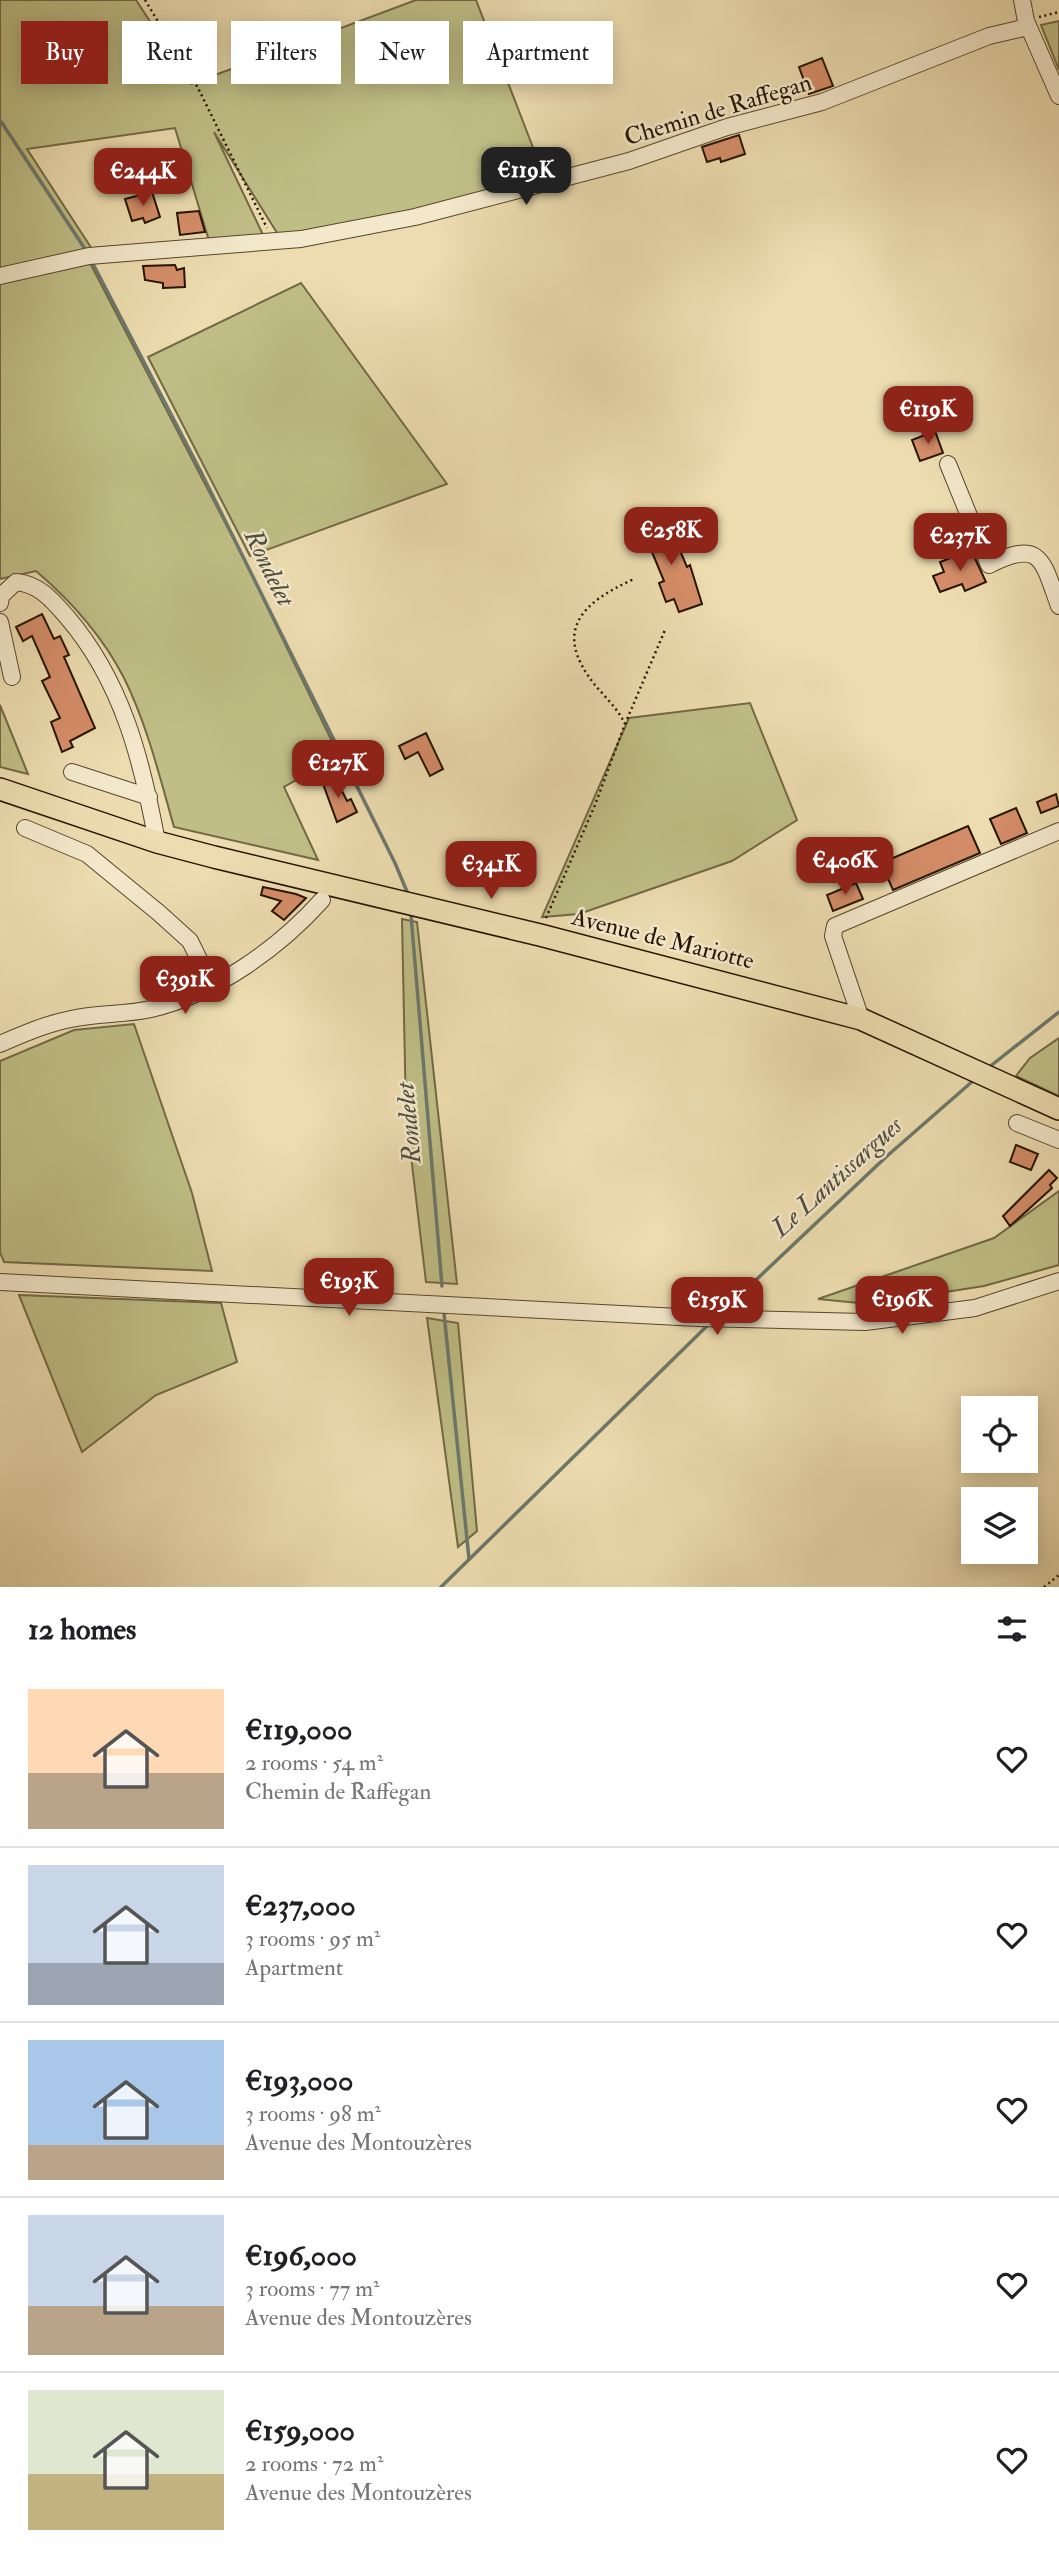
<!DOCTYPE html>
<html lang="en">
<head>
<meta charset="utf-8">
<style>
  body { margin:0; font-family:"IM FELL Double Pica",serif; background:#f6f6f6; color:#202124; height:100vh; display:flex; flex-direction:column; font-size:26px; white-space:nowrap }
  * { box-sizing:border-box; margin:0 }
  p { font-size:23px; color:#757577 }
  .icon { flex:none; width:38px; height:38px; fill:none; stroke:currentColor; stroke-width:2; stroke-linecap:round; stroke-linejoin:round }
  .map { position:relative; height:1587px; overflow:hidden }
  .panel { display:flex; flex-direction:column; background:#fff; flex:1 }
  .panel>* { flex:none }
  .hud { position:absolute; left:21px; top:21px; width:700px; height:63px; display:flex; gap:14px }
  .controls { position:absolute; left:961px; top:1396px; display:grid; gap:14px }
  .controls a { display:grid; place-items:center; width:77px; height:77px; border-radius:0px; background:#fff; box-shadow:0 4px 18px #0003; font-size:35px }
  .price { position:absolute; translate:-50% -60px; padding:0 16px; border-radius:14px; background:#8f2418; color:#fff; font-size:23px; line-height:46px; filter:drop-shadow(0 2px 4px #0008) }
  .price::after { content:''; position:absolute; left:50%; top:42px; width:21px; height:16px; margin-left:-10px; background:inherit; clip-path:polygon(0 0,100% 0,50% 100%) }
  .price.on { background:#222; color:#fff }
  ul { padding:0; list-style:none }
  li { display:flex; align-items:center; gap:21px; height:175px; padding:0 28px }
  li+li { border-top:2px solid #e0e0e0 }
  li span { display:grid; place-items:center; flex:none; width:196px; height:140px; border-radius:0px; color:#555 }
  li>.icon { margin-inline-start:auto }
  span .icon { width:84px; height:84px; fill:#fffc; stroke-width:1 }
  li b { font-size:30px }
  h2 { display:flex; justify-content:space-between; align-items:center; height:84px; padding:0 28px; font-size:30px }
  .tag { padding:0 24px; border-radius:0px; background:#fff; box-shadow:0 4px 18px #0003; font-size:24px; line-height:63px }
  .tag.on { background:#8f2418; color:#fff }
  .map>svg:first-child { display:block }
  .green { fill:#bfbe86; stroke:#726944; stroke-width:2 }
  .lines { fill:none; stroke-linecap:round; stroke-linejoin:round }
  .stream { stroke:#6c786c; stroke-width:3.5 }
  .building { fill:#d48d68; stroke:#261401; stroke-width:2 }
  .minor-casing { stroke:#58462c; stroke-width:18 }
  .major-casing { stroke:#261401; stroke-width:24 }
  .path { stroke:#261401; stroke-width:2.5; stroke-dasharray:2 3.5; stroke-linecap:butt }
  .minor { stroke:#f3e8cb; stroke-width:16 }
  .major { stroke:#ecdcaf; stroke-width:21 }
  .labels { text-anchor:middle; dominant-baseline:central; stroke-width:5; stroke-linejoin:round; paint-order:stroke }
  .street-label { font-size:24px; fill:#261401; stroke:#f3e8cb }
  .water-label { font-size:26px; font-style:italic; fill:#4f4e3f; stroke:#f3e8cb }
</style>
</head>
<body>
<div class="map">
<svg width="1059" height="1587" viewBox="0 0 1059 1587">
  <rect width="100%" height="100%" fill="#ecdcaf"/>
  <filter id="stains"><feTurbulence type="fractalNoise" baseFrequency=".00286" numOctaves="4"/><feColorMatrix values="0 0 0 0 .2 0 0 0 0 .09 0 0 0 0 .02 0 0 0 .5 -.17"/></filter>
  <radialGradient id="worn" r=".72"><stop offset=".6" stop-color="#630" stop-opacity="0"/><stop offset="1" stop-color="#630" stop-opacity=".3"/></radialGradient>
  <!-- green -->
  <path class="green" d="M0,0H136L191,84L416,0H476L546,181L432,212L279,236L214,132L265,239L210,244L175,128L27,149L92,249L0,271Z
    M1059,21V70L1041,25Z
    M90,263L244,559L339,756L284,787L318,860L174,827C160,778 147,724 124,678C103,637 70,600 36,571L0,579V282Z
    M301,283L447,484L250,556L148,357Z
    M750,703L797,820L732,861L579,914L542,917L629,718Z
    M0,705L28,774L0,767Z
    M402,919L417,922L457,1284L426,1282L406,1114Z
    M134,1024L192,1193L212,1271L4,1262L0,1252V1061L74,1030Z
    M1059,1038V1096L1016,1076L1030,1058Z
    M1059,1191V1265L984,1286L869,1304L818,1299L994,1238Z
    M19,1295L221,1303L237,1362L156,1395L82,1452Z
    M427,1318L458,1323L477,1531L458,1547Z"/>
  <g class="lines">
    <!-- stream -->
    <path class="stream" d="M0,120L87,252
      M92,262L201,472L395,863L408,894
      M411,915L442,1286
      M988,1068L1059,1012
      M444,1313L469,1559
      M720,1314L887,1156L974,1080
      M441,1587L709,1324"/>
  </g>
  <!-- building -->
  <path class="building" d="M822,58L833,86L809,94L799,67Z
    M739,135L745,154L721,162L720,158L707,162L702,147Z
    M152,192L160,217L145,223L143,218L132,221L125,199Z
    M199,211L205,232L180,235L177,213Z
    M175,265L177,270L184,268L185,287L163,288V283L145,280L143,266Z
    M935,431L943,453L920,461L912,440Z
    M642,520L657,526L660,532L670,527L687,567L690,565L702,604L679,612L674,599L666,602L659,583L664,581L647,540L636,536Z
    M971,550L986,582L965,591L962,584L940,592L933,576L944,572L940,562Z
    M42,614L54,639L60,636L69,655L64,657L95,728L70,741L73,747L62,752L51,722L60,718L42,681L50,677L32,636L23,641L16,627Z
    M426,733L443,769L430,776L418,752L405,759L399,746Z
    M334,775L347,801L351,799L357,812L337,822L322,781Z
    M1056,794L1059,806L1041,813L1037,802Z
    M1016,808L1027,833L1001,844L990,819Z
    M968,826L980,853L893,890L881,863Z
    M856,883L863,899L833,911L827,895Z
    M263,887L296,894L306,898L284,920L272,911L281,901L261,895Z
    M1016,1145L1038,1154L1031,1170L1010,1162Z
    M1049,1170L1057,1178L1050,1185L1052,1188L1010,1226L1003,1216Z"/>
  <g class="lines">
    <!-- minor casing -->
    <g class="minor-casing">
      <path id="minor" d="M1022,0L1026,21L1059,96
        M0,276L89,256L301,239L415,217L629,161L727,127L822,102L989,36L1028,27
        M948,464L989,565C1041,539 1042,559 1059,606
        M0,603L1,596L16,582C39,584 52,600 67,617C122,681 142,760 157,842
        M0,622L12,677
        M72,772L149,797
        M25,828L87,854L159,913L190,941L211,984
        M861,1019L833,936L835,926L1059,831
        M0,1044C23,1034 46,1024 71,1019C97,1013 125,1015 151,1009C215,994 279,948 322,900
        M1017,1123L1059,1140
        M0,1282L699,1318L865,1322L975,1308L1059,1281"/>
    </g>
    <!-- major casing -->
    <g class="major-casing">
      <path id="major" d="M0,789L157,842L214,857L540,935L861,1019L1059,1109"/>
    </g>
    <!-- path -->
    <path class="path" d="M145,0L198,88L267,228
      M1039,17L1059,12
      M625,724L665,630
      M546,918L595,805L625,724C618,709 605,697 595,685C552,631 581,603 634,579
      M675,1301L717,1303
      M1044,1587L1059,1575"/>
    <!-- minor -->
    <use href="#minor" class="minor"/>
    <!-- major -->
    <use href="#major" class="major"/>
  </g>
  <g class="labels">
    <!-- street labels -->
    <g class="street-label">
      <text transform="translate(718 110) rotate(-17)">Chemin de Raffegan</text>
      <text transform="translate(663 939) rotate(14)">Avenue de Mariotte</text>
    </g>
    <!-- water labels -->
    <g class="water-label">
      <text transform="translate(269 568) rotate(64)">Rondelet</text>
      <text transform="translate(409 1123) rotate(-95)">Rondelet</text>
      <text transform="translate(837 1177) rotate(-42)">Le Lantissargues</text>
    </g>
  </g>
  <rect width="100%" height="100%" filter="url(#stains)"/>
  <rect width="100%" height="100%" fill="url(#worn)"/>
</svg>
<div class="controls">
<a><svg class="icon" aria-label="locate" viewBox="0 0 24 24"><circle cx="12" cy="12" r="6"/><path d="M12 2v4M12 18v4M2 12h4M18 12h4"/></svg></a>
<a><svg class="icon" aria-label="layers" viewBox="0 0 24 24"><path d="M12 4l9 5-9 5-9-5zM3 14l9 5 9-5"/></svg></a>
</div>
<b class="price on" style="left:526px;top:207px">€119K</b>
<b class="price" style="left:143px;top:208px">€244K</b>
<b class="price" style="left:928px;top:446px">€119K</b>
<b class="price" style="left:671px;top:567px">€258K</b>
<b class="price" style="left:960px;top:573px">€237K</b>
<b class="price" style="left:338px;top:800px">€127K</b>
<b class="price" style="left:845px;top:897px">€406K</b>
<b class="price" style="left:491px;top:901px">€341K</b>
<b class="price" style="left:185px;top:1016px">€391K</b>
<b class="price" style="left:349px;top:1318px">€193K</b>
<b class="price" style="left:902px;top:1336px">€196K</b>
<b class="price" style="left:717px;top:1337px">€159K</b>
<div class="hud">
<a class="tag on">Buy</a>
<a class="tag">Rent</a>
<a class="tag">Filters</a>
<a class="tag">New</a>
<a class="tag">Apartment</a>
</div>
</div>
<section class="panel">
<h2>12 homes<svg class="icon" aria-label="filters" viewBox="0 0 24 24"><path d="M4 7h16M4 17h16"/><circle cx="9" cy="7" r="2"/><circle cx="15" cy="17" r="2"/></svg></h2>
<ul>
<li><span style="background:linear-gradient(#ffd9b3 60%,#b9a48a 0)"><svg class="icon" aria-label="home" viewBox="0 0 24 24"><path d="M3 11l9-7 9 7M6 9v11h12V9"/></svg></span><div><b>€119,000</b><p>2 rooms · 54 m²</p><p>Chemin de Raffegan</p></div><svg class="icon" aria-label="heart" viewBox="0 0 24 24"><path d="M12 20l-8-8c-3-5 5-10 8-4 3-6 11-1 8 4z"/></svg></li>
<li><span style="background:linear-gradient(#c9d6e8 70%,#9aa5b1 0)"><svg class="icon" aria-label="home" viewBox="0 0 24 24"><path d="M3 11l9-7 9 7M6 9v11h12V9"/></svg></span><div><b>€237,000</b><p>3 rooms · 95 m²</p><p>Apartment</p></div><svg class="icon" aria-label="heart" viewBox="0 0 24 24"><path d="M12 20l-8-8c-3-5 5-10 8-4 3-6 11-1 8 4z"/></svg></li>
<li><span style="background:linear-gradient(#a9c7e8 75%,#b9a48a 0)"><svg class="icon" aria-label="home" viewBox="0 0 24 24"><path d="M3 11l9-7 9 7M6 9v11h12V9"/></svg></span><div><b>€193,000</b><p>3 rooms · 98 m²</p><p>Avenue des Montouzères</p></div><svg class="icon" aria-label="heart" viewBox="0 0 24 24"><path d="M12 20l-8-8c-3-5 5-10 8-4 3-6 11-1 8 4z"/></svg></li>
<li><span style="background:linear-gradient(#c9d6e8 65%,#b9a48a 0)"><svg class="icon" aria-label="home" viewBox="0 0 24 24"><path d="M3 11l9-7 9 7M6 9v11h12V9"/></svg></span><div><b>€196,000</b><p>3 rooms · 77 m²</p><p>Avenue des Montouzères</p></div><svg class="icon" aria-label="heart" viewBox="0 0 24 24"><path d="M12 20l-8-8c-3-5 5-10 8-4 3-6 11-1 8 4z"/></svg></li>
<li><span style="background:linear-gradient(#dfe7d0 60%,#c2b280 0)"><svg class="icon" aria-label="home" viewBox="0 0 24 24"><path d="M3 11l9-7 9 7M6 9v11h12V9"/></svg></span><div><b>€159,000</b><p>2 rooms · 72 m²</p><p>Avenue des Montouzères</p></div><svg class="icon" aria-label="heart" viewBox="0 0 24 24"><path d="M12 20l-8-8c-3-5 5-10 8-4 3-6 11-1 8 4z"/></svg></li>
</ul>
</section>
</body>
</html>
